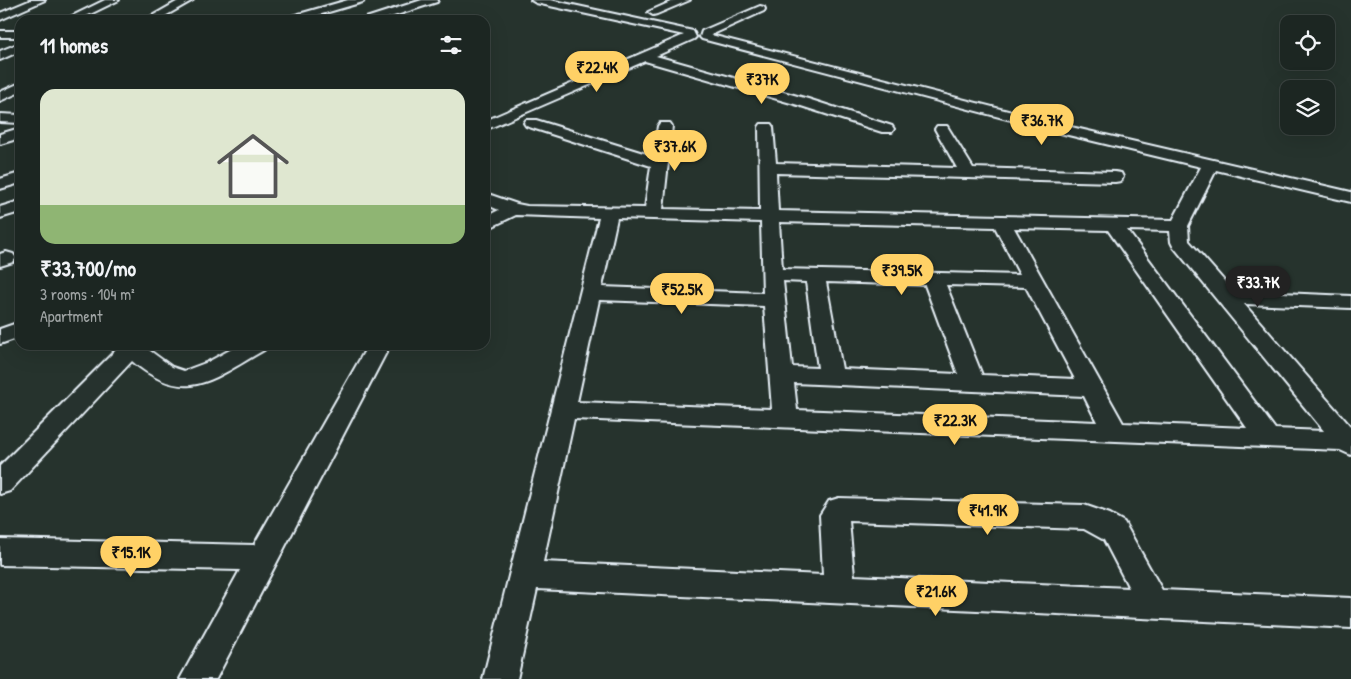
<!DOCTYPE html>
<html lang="en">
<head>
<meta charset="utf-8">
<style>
  body { margin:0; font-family:"Patrick Hand",sans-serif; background:#29322f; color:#f1f3f6; height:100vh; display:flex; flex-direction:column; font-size:19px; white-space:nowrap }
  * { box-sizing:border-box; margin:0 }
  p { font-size:16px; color:#a0a5a5 }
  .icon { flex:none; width:28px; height:28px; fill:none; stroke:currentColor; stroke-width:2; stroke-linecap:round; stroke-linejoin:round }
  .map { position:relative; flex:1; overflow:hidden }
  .panel { position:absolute; left:15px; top:15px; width:475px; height:335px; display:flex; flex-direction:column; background:#1c2622; border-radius:15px; box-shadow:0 5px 20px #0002,0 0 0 1px #3a4340 }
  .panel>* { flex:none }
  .tools { position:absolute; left:1280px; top:15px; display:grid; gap:10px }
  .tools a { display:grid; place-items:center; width:55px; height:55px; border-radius:10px; background:#1c2622; box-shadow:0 5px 20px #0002,0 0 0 1px #3a4340; font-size:25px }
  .price { position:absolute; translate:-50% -42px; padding:0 11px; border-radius:18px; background:#ffd166; color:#111; font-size:16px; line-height:32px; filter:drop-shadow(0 1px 2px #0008) }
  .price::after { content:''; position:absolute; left:50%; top:30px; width:15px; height:11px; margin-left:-8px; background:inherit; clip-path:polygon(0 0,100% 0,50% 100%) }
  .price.current { background:#222; color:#fff }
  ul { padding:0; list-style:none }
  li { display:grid; align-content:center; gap:10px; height:265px; padding:0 25px }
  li+li { border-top:1px solid #3a4340 }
  li span { display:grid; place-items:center; height:155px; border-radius:15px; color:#555 }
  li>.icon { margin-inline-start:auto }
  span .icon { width:90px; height:90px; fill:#fffc; stroke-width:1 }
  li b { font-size:21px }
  h2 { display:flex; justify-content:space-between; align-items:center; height:60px; padding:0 25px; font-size:21px }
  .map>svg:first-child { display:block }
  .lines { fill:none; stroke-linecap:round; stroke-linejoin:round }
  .minor-casing { stroke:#e8f1f8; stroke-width:4 }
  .minor { fill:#26332d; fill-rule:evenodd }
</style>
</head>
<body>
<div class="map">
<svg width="1351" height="679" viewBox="0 0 1351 679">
  <rect width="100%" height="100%" fill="#26332d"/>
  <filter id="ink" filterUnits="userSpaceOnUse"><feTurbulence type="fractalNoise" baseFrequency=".02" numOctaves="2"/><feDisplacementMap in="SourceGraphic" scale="10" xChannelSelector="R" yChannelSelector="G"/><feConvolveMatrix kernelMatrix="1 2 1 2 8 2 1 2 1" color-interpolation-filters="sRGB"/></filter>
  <g filter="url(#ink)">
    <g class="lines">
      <!-- minor casing -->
      <g class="minor-casing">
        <path id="minor" d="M31,0H45L0,20V13Z
          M105,0H119L78,20L66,19Z
          M180,0H193L158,20H145Z
          M348,0H364L363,2L301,20H284L285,18Z
          M422,0H438L437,2L381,20H365L366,18Z
          M531,0H550L693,31L696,37L694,39L656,56L808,99L892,126L894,129L892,132H882L798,105L645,61L485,130V121L684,35L536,3Z
          M675,0H690L657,14L653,15L648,12Z
          M760,6L764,7L765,9L764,11L711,35L1071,127L1351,192V202L1216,170L1188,226L1189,241L1233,291L1351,296V308L1244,304L1351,427V455L1340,450L574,419L543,562L823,575L820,515L829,501L839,498L1084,505L1110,514L1124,522L1162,590L1351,598V628L537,589L517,679H483L599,218L516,215L485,230V217L499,210L485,204V193L517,204L527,206L645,208L651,166L526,126L524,123L526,120H536L653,156L658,126L660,123H670L672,126L663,209L760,211L759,127L761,124H771L773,127L776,163L957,168L935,129L937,126H947L973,168L1115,172L1121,173L1123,177L1121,181L1115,182L776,173L778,211L1173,220L1201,167L1064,134L702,39L700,37L702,31ZM617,218L761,222L763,293L602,287ZM779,222L995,227L1020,275L782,269ZM1014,228L1108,230L1247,428L1123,423ZM1127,230L1170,231L1171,242L1173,246L1324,431L1275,429ZM783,281L806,282L818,368L792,367ZM826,282L925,285L958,374L842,369ZM946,285L1026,287L1075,379L982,375ZM599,300L764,306L772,409L577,402ZM794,383L1084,396L1097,422L797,410ZM849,521L1084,529L1104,540L1129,588L854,576Z
          M0,31H20V37H0Z
          M20,43V51L0,60V51Z
          M20,83V92L0,101V92Z
          M0,114L20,115V123L0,122Z
          M20,128V138L0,144V134Z
          M20,173V183L0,189V179Z
          M20,201V212L0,218V207Z
          M6,252L13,254L16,258L13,262L0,266V254Z
          M20,322V337L0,344V329Z
          M117,345H142L172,367L184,371L208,362L239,345H267L264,350C211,380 186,406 132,361L10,491L0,494V466L118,348Z
          M368,345H390L216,679H180L240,570L0,565V539L254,545Z"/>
      </g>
      <!-- minor -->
      <use href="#minor" class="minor"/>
    </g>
  </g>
</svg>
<div class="tools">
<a><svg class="icon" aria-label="locate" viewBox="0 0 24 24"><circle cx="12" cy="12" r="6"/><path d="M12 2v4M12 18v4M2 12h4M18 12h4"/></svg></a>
<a><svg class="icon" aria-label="layers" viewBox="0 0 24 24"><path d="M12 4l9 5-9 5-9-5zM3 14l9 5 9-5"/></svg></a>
</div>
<b class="price" style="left:597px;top:93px">₹22.4K</b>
<b class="price" style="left:762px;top:105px">₹37K</b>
<b class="price" style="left:1042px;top:146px">₹36.7K</b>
<b class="price" style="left:675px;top:172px">₹37.6K</b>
<b class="price" style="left:902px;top:296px">₹39.5K</b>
<b class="price current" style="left:1258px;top:308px">₹33.7K</b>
<b class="price" style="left:682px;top:315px">₹52.5K</b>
<b class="price" style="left:955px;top:446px">₹22.3K</b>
<b class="price" style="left:988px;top:536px">₹41.9K</b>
<b class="price" style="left:131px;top:578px">₹15.1K</b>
<b class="price" style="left:936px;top:617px">₹21.6K</b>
<section class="panel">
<h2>11 homes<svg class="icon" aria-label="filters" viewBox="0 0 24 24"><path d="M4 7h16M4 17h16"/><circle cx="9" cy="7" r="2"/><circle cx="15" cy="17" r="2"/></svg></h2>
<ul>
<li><span style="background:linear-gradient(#dfe7d0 75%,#8fb573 0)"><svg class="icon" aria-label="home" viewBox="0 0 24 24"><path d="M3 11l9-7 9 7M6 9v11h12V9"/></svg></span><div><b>₹33,700/mo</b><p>3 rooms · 104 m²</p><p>Apartment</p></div></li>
</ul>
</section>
</div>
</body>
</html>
